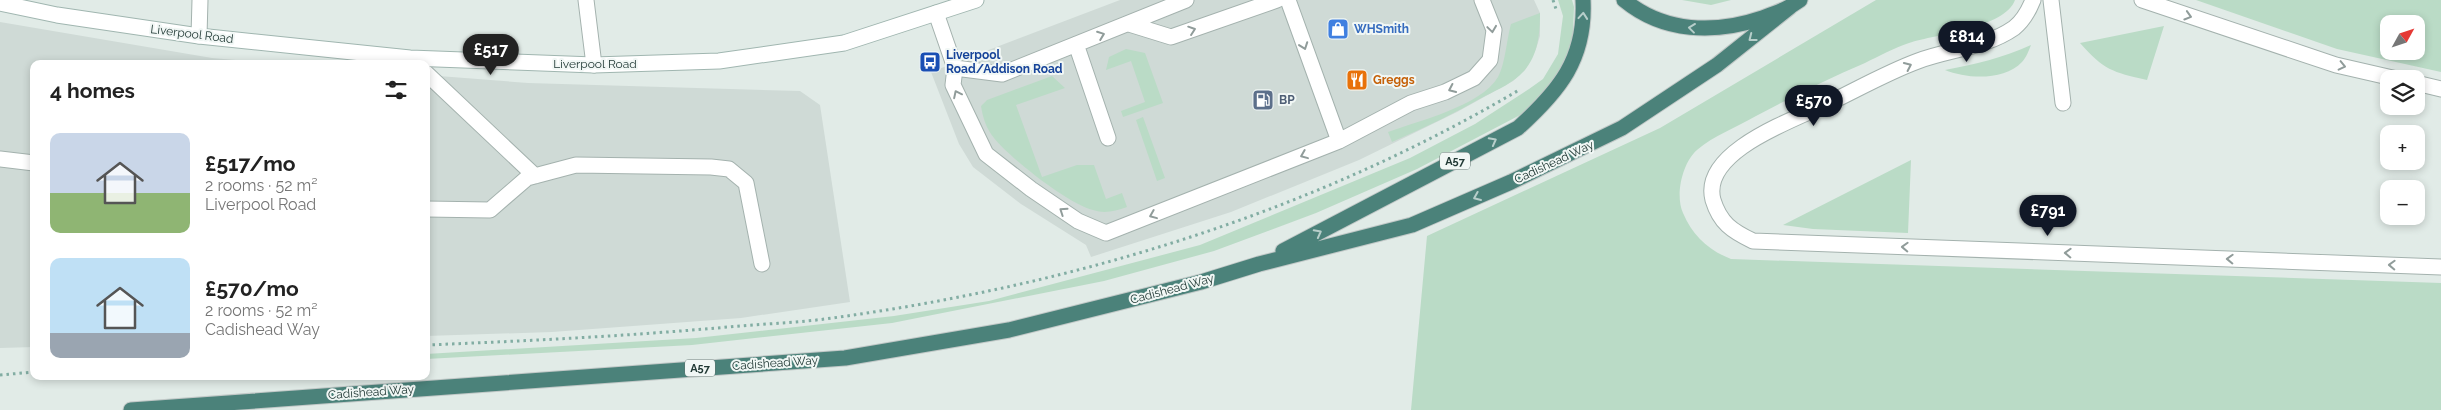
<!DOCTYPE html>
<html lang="en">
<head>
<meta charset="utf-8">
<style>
  body { margin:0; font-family:Raleway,sans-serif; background:#f2f2f2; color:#222; height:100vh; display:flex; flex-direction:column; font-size:19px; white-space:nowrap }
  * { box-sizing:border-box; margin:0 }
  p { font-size:16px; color:#767676 }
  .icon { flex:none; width:28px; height:28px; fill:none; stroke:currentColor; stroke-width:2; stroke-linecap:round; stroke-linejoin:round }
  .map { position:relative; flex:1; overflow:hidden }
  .drawer { position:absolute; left:30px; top:60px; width:400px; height:320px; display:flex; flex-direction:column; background:#fff; border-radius:10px; box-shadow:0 2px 8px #0003 }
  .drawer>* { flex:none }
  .needle { width:32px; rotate:50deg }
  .tools { position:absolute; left:2380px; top:15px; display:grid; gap:10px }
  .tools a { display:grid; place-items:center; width:45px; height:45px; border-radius:10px; background:#fff; box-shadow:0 2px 8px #0003; font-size:25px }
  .price { position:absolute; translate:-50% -42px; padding:0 11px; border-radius:18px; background:#111827; color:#fff; font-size:16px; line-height:32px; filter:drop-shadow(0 1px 2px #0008) }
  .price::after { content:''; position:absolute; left:50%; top:30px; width:15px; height:11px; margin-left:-8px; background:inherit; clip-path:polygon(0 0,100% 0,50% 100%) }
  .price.on { background:#222; color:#fff }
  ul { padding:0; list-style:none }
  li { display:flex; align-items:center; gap:15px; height:125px; padding:0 20px }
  li span { display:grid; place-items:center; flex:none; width:140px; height:100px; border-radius:10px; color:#555 }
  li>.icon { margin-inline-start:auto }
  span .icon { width:60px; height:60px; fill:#fffc; stroke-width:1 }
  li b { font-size:21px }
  h2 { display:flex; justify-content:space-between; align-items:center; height:60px; padding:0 20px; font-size:21px }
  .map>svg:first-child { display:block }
  .built { fill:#cfdad6 }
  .green { fill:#badbc6; fill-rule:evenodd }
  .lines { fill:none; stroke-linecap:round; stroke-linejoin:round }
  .service-casing { stroke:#a4b2ae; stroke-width:17 }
  .minor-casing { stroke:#a4b2ae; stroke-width:17 }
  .secondary-casing { stroke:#a0b6b0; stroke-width:17 }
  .trunk-casing { stroke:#c1c8c7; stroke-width:17 }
  .path { stroke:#82ada3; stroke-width:3; stroke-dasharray:2.5 4; stroke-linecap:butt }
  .service { stroke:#fff; stroke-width:15 }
  .minor { stroke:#fff; stroke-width:15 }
  .secondary { stroke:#fff; stroke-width:15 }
  .trunk { stroke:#4b827a; stroke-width:15 }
  .oneway { stroke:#b7ceca }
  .oneway2 { stroke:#909c9a }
  .labels { text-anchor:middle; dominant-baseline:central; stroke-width:4; stroke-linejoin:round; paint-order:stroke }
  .shield { fill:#f1f7f5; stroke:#60736f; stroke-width:1 }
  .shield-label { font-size:11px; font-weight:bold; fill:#223a36 }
  .shop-label { font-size:12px; font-weight:bold; fill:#366cbe; stroke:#f1f7f5; text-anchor:start }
  .street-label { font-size:12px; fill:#223a36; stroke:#f1f7f5 }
  .transit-label { font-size:12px; font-weight:bold; fill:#164399; stroke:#f1f7f5; text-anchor:start }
  .food-label { font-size:12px; font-weight:bold; fill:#c56008; stroke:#f1f7f5; text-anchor:start }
  .service-label { font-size:12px; font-weight:bold; fill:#4e5e75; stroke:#f1f7f5; text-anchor:start }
</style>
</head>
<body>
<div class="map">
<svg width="2441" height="410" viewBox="0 0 2441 410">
  <rect width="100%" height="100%" fill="#e1ebe7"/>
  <!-- built -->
  <path class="built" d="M1120,0H1534L1540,13V36L1536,49L1525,70L1513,81L1457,112L1359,160L1231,212L1091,257L1086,245L1021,204L973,167L959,144L931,72Z
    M0,22L212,58L281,64H34V347L0,348Z
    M426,75L528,83L800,91L820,105L850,302L741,318L552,332L426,336Z"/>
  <!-- green -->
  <path class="green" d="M1558,0H1572L1574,7L1572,55L1551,90L1522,114L1417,169L1316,213L1214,251L1104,281L892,323L692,345L426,359V354L696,338L894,316L989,301L1200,245L1410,158L1475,124L1529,89L1543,79L1558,54L1563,16Z
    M1682,0H1731L1711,5Z
    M1876,0H2015C2005,28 1936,34 1909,43C1894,48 1879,56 1865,63C1827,79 1792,97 1756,116C1737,127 1713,136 1697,150C1682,163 1675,196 1683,213C1693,236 1708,250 1731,259L2441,283V410H1411L1427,236L1660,128Z
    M2196,0H2441V72L2337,49ZM2389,24H2416V51H2389Z
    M1540,13C1540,34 1538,55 1524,71C1513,83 1499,89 1485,96C1455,113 1424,128 1392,142L1388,132C1418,121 1481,106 1498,77C1505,65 1507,38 1511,24Z
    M2164,26L2147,80C2112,72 2104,70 2080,43Z
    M2031,45C2029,50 2026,58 2022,62C2004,81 1967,79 1945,70C1975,64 2003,58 2031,45Z
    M1126,49L1145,53L1163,103L1123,117L1121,111L1145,102L1131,61L1106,70L1109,57Z
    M1052,76L1065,88L1016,105L1042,177L1077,165H1094L1106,199L1122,193L1127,207C1115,211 1105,214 1093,210C1068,204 1010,158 994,138C986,128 983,118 981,106L987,100Z
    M1143,117L1165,178L1157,181L1136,120Z
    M1911,160L1908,233L1813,229L1783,225Z"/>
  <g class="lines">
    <!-- service casing -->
    <g class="service-casing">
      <path id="service" d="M1186,0L1002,74L955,68L953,85L986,154L1031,189L1078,221L1106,233L1339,141L1411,103L1445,92L1474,78L1490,60L1494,30L1482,0
        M1288,0L1339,141
        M2051,0L2063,103
        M936,13L955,68
        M1129,24L1171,37L1277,0
        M1076,44L1108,138
        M426,73L535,176
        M0,159L34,163
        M426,209L490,210L527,178L576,165L711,167L729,169L746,183L762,264"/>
    </g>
    <!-- minor casing -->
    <g class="minor-casing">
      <path id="minor" d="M586,0L594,65
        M2033,0C2029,10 2023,21 2014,28C1985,48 1950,49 1918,61C1888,72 1858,89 1829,103C1796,119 1700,151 1713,200C1720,223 1732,231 1753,241L2441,267
        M2142,0L2336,65L2397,79
        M199,36L200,0
        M2416,83L2441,89"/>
    </g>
    <!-- secondary casing -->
    <g class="secondary-casing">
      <path id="secondary" d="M0,3L57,15L199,36L410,58L594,65L719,61L844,43L976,0"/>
    </g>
    <!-- trunk casing -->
    <g class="trunk-casing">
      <path id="trunk" d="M1624,0C1664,33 1715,34 1762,18C1776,13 1788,9 1800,0
        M1283,251L1518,128C1559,91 1586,59 1583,0
        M131,410L845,358L1009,330L1201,282L1259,264L1412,225L1511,182L1622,128L1717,65L1790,7"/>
    </g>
    <!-- path -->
    <path class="path" d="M1553,0L1556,9
      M426,345C527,341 628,336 728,327C760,324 793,323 825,319C1067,287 1307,215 1519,90
      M0,375L34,372"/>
    <!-- service -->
    <use href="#service" class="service"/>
    <!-- minor -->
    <use href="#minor" class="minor"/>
    <!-- secondary -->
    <use href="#secondary" class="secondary"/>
    <!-- trunk -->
    <use href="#trunk" class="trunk"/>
  </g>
  <!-- one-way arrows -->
  <defs><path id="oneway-chevron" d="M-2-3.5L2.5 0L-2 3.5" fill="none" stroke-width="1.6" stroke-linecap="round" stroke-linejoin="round" transform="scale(1.25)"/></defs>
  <g class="oneway">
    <use href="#oneway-chevron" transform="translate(1583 16) rotate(-85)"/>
    <use href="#oneway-chevron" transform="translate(1692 28) rotate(-173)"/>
    <use href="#oneway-chevron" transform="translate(1752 38) rotate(142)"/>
    <use href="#oneway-chevron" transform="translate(1493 141) rotate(-28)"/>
    <use href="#oneway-chevron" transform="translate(1477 197) rotate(157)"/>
    <use href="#oneway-chevron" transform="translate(1318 233) rotate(-28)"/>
  </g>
  <g class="oneway2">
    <use href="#oneway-chevron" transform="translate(2188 16) rotate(17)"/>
    <use href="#oneway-chevron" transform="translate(1492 29) rotate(82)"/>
    <use href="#oneway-chevron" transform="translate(1192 30) rotate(-19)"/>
    <use href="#oneway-chevron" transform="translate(1101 35) rotate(-21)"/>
    <use href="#oneway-chevron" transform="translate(1304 46) rotate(70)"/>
    <use href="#oneway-chevron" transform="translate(1908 66) rotate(-25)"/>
    <use href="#oneway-chevron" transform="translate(2342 66) rotate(13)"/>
    <use href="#oneway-chevron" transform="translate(1452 89) rotate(155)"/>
    <use href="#oneway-chevron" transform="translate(957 94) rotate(-116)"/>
    <use href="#oneway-chevron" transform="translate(1304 155) rotate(158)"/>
    <use href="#oneway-chevron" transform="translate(1063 211) rotate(-146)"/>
    <use href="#oneway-chevron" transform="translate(1153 215) rotate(158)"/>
    <use href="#oneway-chevron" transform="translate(1905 247) rotate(-178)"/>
    <use href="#oneway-chevron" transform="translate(2068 253) rotate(-178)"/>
    <use href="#oneway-chevron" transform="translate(2230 259) rotate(-178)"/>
    <use href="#oneway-chevron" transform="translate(2392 265) rotate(-178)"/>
  </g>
  <!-- icons -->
  <defs>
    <g id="shop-square" transform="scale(1.125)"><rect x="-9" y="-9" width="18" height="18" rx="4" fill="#3f7fe0" stroke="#f1f7f5"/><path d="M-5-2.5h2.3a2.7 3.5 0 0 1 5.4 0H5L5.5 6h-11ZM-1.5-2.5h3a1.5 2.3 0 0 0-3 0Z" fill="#fff"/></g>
    <g id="bus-square" transform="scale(1.125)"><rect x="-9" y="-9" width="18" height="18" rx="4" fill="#1a4fb4" stroke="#f1f7f5"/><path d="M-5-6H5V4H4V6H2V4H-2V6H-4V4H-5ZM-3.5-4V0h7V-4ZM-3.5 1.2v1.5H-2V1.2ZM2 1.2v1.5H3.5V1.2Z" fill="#fff"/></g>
    <g id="restaurant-square" transform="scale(1.125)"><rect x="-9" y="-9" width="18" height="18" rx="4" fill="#e8710a" stroke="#f1f7f5"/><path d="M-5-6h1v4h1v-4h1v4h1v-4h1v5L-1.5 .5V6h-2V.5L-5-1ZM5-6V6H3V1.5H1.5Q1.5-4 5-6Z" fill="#fff"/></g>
    <g id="fuel-square" transform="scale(1.125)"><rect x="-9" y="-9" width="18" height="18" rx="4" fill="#5c6f8a" stroke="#f1f7f5"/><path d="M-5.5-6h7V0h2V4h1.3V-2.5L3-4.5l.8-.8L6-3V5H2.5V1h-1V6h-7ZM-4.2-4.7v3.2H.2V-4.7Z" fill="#fff"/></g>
  </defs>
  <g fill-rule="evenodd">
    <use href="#shop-square" x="1338" y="29"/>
    <use href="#bus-square" x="930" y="62"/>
    <use href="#restaurant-square" x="1357" y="80"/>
    <use href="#fuel-square" x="1263" y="100"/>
  </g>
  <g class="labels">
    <!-- shield labels -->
    <g class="shield">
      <rect x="1440" y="152.5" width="30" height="17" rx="4"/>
      <rect x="685" y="359.5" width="30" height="17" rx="4"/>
    </g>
    <g class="shield-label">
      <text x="1455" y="161">A57</text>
      <text x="700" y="368">A57</text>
    </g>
    <!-- shop labels -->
    <g class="shop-label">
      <text x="1354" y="29">WHSmith</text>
    </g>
    <!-- street labels -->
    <g class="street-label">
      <text transform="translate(192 34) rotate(7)">Liverpool Road</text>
      <text x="595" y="64">Liverpool Road</text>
      <text transform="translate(1554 162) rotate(-25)">Cadishead Way</text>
      <text transform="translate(1172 289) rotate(-15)">Cadishead Way</text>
      <text transform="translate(775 363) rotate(-4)">Cadishead Way</text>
      <text transform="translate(371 392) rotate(-4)">Cadishead Way</text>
    </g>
    <!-- transit labels -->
    <g class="transit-label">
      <text x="946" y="55">Liverpool<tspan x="946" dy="14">Road/Addison Road</tspan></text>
    </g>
    <!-- food labels -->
    <g class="food-label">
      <text x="1373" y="80">Greggs</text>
    </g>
    <!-- service labels -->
    <g class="service-label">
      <text x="1279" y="100">BP</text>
    </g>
  </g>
</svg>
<div class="tools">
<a><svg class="needle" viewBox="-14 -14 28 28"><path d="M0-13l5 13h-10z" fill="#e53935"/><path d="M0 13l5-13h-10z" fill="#767676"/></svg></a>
<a><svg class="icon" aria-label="layers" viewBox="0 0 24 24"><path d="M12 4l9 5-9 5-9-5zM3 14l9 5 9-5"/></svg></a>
<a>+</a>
<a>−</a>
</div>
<b class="price" style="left:1967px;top:63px">£814</b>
<b class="price on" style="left:491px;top:76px">£517</b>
<b class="price" style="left:1814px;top:127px">£570</b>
<b class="price" style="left:2048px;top:237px">£791</b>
<section class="drawer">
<h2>4 homes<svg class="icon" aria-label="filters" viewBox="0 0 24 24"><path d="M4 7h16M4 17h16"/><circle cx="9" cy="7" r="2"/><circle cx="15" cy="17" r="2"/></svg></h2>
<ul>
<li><span style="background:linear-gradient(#c9d6e8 60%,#8fb573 0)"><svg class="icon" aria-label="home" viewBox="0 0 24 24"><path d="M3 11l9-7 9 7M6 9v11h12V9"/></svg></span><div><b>£517/mo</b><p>2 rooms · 52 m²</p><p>Liverpool Road</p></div></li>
<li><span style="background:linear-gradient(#bfe0f5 75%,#9aa5b1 0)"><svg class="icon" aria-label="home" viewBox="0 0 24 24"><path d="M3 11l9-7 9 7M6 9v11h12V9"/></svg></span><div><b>£570/mo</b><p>2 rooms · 52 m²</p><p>Cadishead Way</p></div></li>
</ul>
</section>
</div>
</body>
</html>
